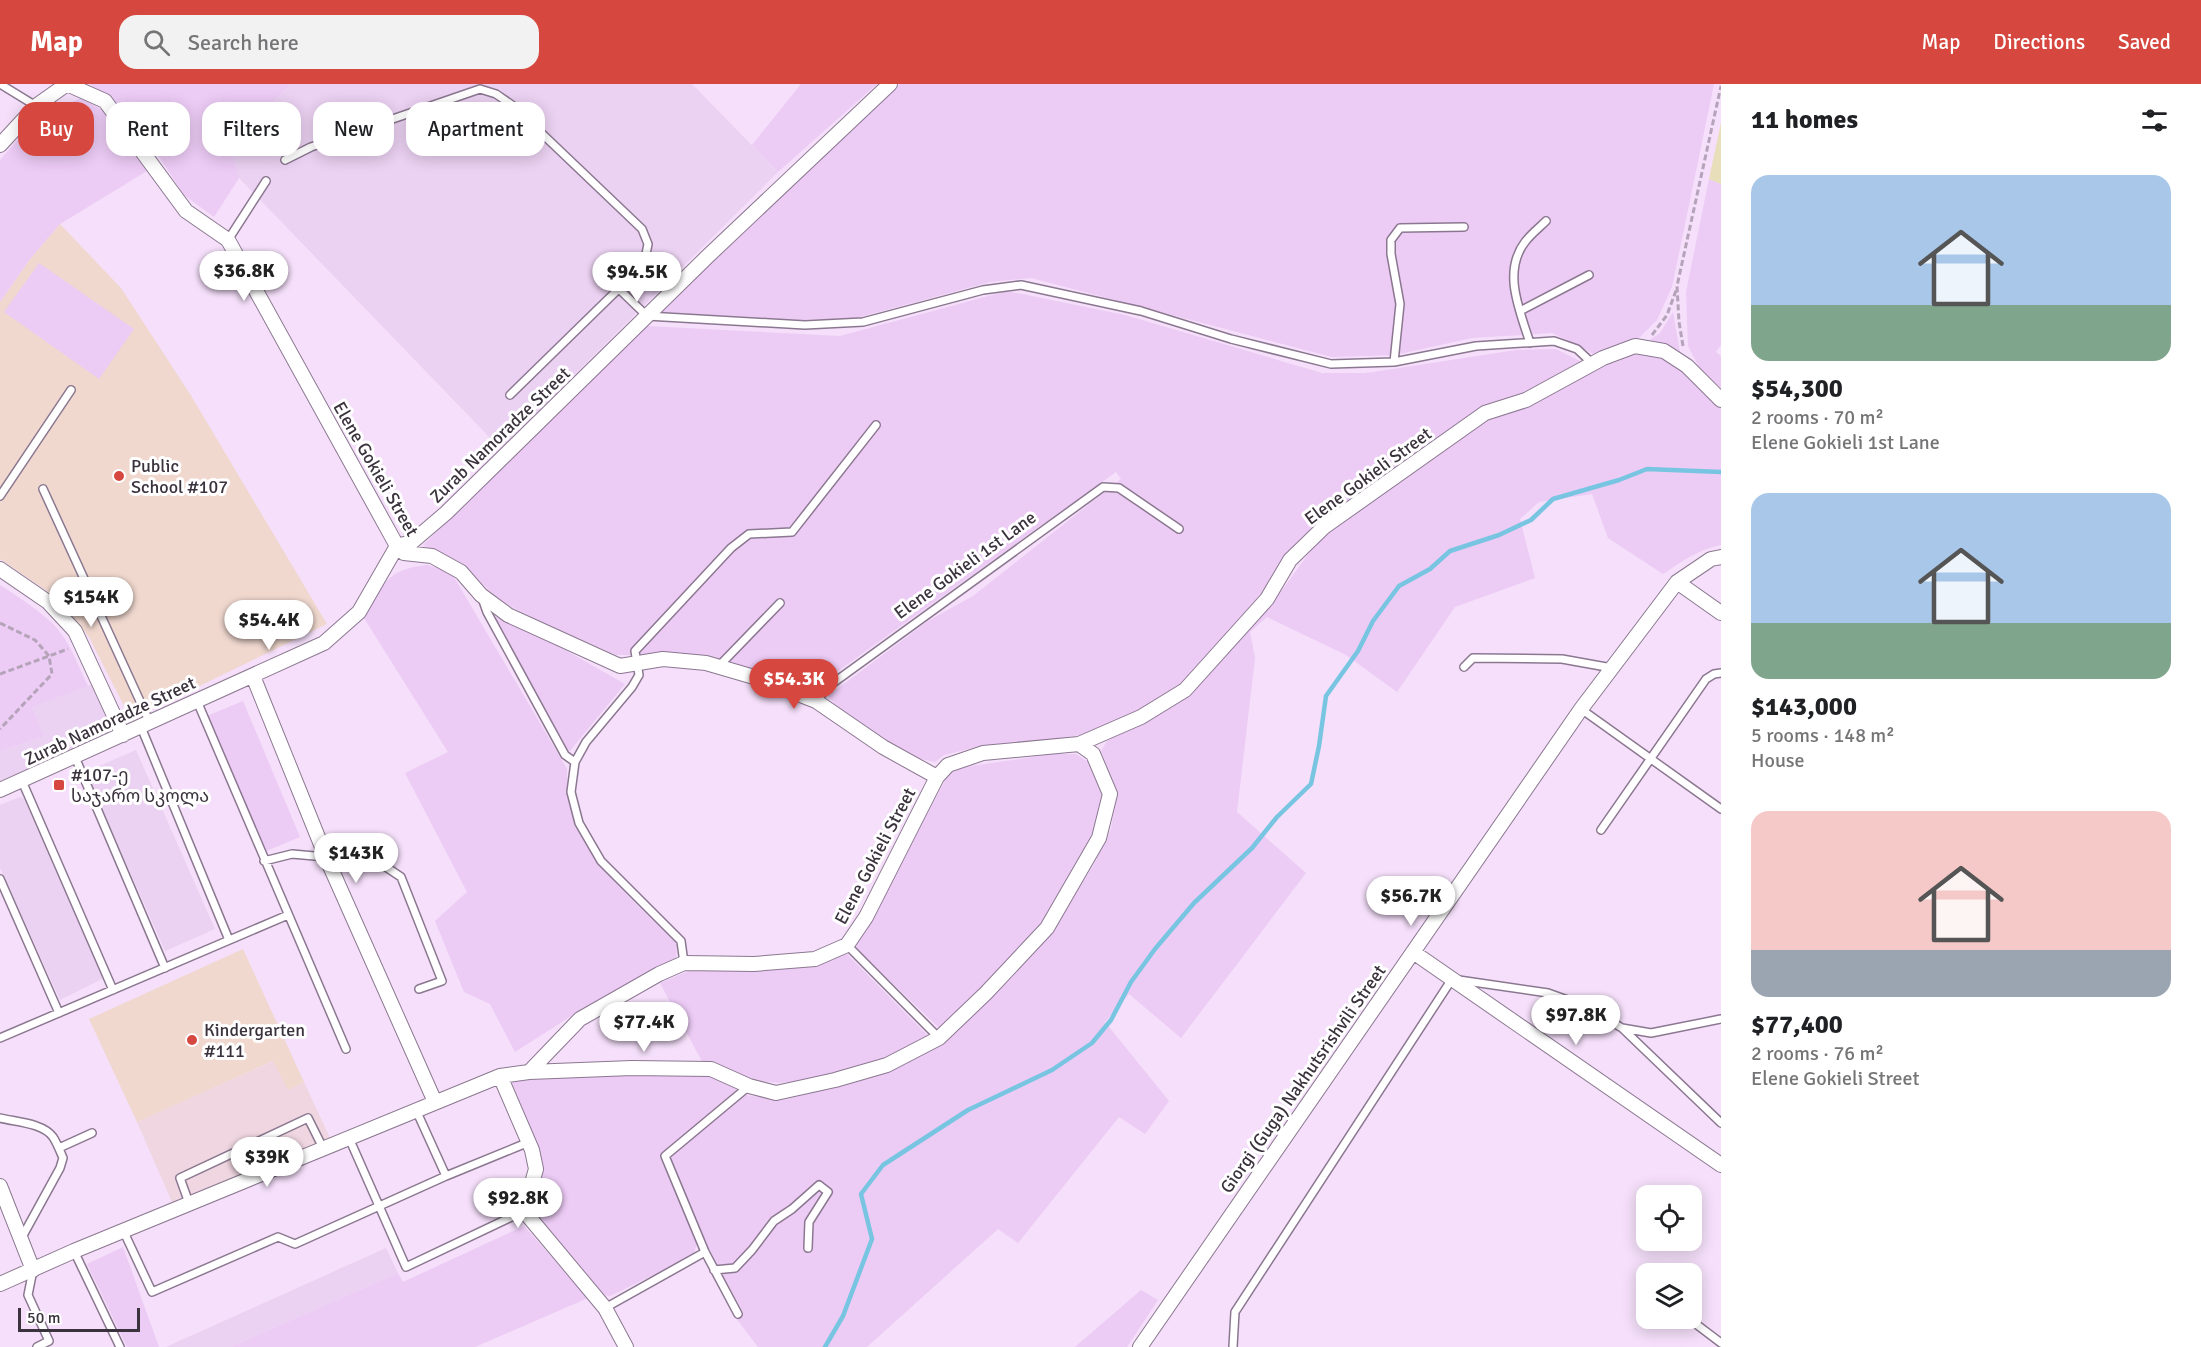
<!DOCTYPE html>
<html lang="en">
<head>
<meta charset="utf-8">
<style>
  body { margin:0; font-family:Signika,"Noto Sans Georgian",sans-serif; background:#f2f2f2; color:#202124; height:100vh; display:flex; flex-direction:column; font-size:22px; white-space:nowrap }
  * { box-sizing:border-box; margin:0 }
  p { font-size:20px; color:#757577 }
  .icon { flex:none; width:33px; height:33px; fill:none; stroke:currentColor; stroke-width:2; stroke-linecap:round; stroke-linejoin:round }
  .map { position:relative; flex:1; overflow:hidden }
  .details { display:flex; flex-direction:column; background:#fff; width:480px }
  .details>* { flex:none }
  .hud { position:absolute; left:18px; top:18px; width:570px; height:54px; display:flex; gap:12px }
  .buttons { position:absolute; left:1636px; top:1101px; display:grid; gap:12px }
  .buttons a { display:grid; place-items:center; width:66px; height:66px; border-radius:12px; background:#fff; box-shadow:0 3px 15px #0003; font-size:30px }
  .scale { position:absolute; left:18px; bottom:15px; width:122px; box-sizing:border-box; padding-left:6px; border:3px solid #3a323c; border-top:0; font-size:16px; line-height:21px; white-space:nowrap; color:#3a323c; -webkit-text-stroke:4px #fff; paint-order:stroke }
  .price { position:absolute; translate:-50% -51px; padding:0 14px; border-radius:21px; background:#fff; color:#222; font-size:20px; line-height:39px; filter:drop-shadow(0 2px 3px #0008) }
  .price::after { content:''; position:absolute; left:50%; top:36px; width:18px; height:14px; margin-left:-9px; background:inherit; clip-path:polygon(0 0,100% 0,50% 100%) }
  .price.active { background:#d6483f; color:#fff }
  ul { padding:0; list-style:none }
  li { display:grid; align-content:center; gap:12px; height:318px; padding:0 30px }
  li span { display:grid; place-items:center; height:186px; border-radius:18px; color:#555 }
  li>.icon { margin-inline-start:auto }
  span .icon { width:108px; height:108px; fill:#fffc; stroke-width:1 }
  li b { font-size:26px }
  h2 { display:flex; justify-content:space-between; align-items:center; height:72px; padding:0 30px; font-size:26px }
  .chip { padding:0 21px; border-radius:18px; background:#fff; box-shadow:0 3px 15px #0003; font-size:21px; line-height:54px }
  .chip.active { background:#d6483f; color:#fff }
  header { display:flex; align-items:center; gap:36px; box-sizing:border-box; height:84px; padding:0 30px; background:#d6483f; color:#fff }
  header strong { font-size:28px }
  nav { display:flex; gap:33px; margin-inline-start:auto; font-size:21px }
  .search { width:420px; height:54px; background:#f2f2f2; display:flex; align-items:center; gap:15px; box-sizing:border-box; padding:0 21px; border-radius:18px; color:#757577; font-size:22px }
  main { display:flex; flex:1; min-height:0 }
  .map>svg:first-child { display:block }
  .commercial { fill:#efd6e0 }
  .built { fill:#ebd1f2 }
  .education { fill:#f0d8cf }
  .green { fill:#eccbf5 }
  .sand { fill:#e8deb9 }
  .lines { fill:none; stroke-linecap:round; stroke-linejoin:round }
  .stream { stroke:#78c5e2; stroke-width:4.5 }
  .service-casing { stroke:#8b7890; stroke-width:10 }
  .minor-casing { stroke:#8b7890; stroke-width:16 }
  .path { stroke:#b5a4b9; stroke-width:3; stroke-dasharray:6 3; stroke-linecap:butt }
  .service { stroke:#fff; stroke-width:7 }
  .minor { stroke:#fff; stroke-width:14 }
  .poi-dot { fill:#d6483f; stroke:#fff; stroke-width:2 }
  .labels { text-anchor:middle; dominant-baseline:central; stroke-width:6; stroke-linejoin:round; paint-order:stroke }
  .street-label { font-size:18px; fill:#3a323c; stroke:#fff }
  .poi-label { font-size:18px; fill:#3a323c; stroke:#fff; text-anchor:start }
</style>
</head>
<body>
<header>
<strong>Map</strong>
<div class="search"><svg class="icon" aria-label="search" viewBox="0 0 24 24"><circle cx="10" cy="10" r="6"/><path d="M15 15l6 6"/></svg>Search here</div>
<nav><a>Map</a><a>Directions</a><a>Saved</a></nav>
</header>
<main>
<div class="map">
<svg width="1721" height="1263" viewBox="0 0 1721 1263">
  <rect width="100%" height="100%" fill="#f5dffa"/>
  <!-- commercial -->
  <path class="commercial" d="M274,977L288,1006L304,998L330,1054L172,1118L137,1038Z"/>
  <!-- built -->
  <path class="built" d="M290,0H692L778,88L504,361L498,362L239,94L231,64Z
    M93,600L112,643L104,657L0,699V667L44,652L30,623Z
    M136,666L215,845L165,867L86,688Z
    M20,713L24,715L104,894L60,916L0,784V721Z
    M386,1164L398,1189L231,1263H166Z"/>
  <!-- education -->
  <path class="education" d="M60,140L121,204L190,310L327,540L138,632L124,622L89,553L57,514L0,475V218L30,175Z
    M243,865L304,998L288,1006L273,977L137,1038L89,935Z"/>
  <!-- green -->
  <path class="green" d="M90,0H290L231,64L239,94L214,133L184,111L135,36Z
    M801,0H877L778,88L752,61Z
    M900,0H1714L1672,203L1657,236L1639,254L1596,272L1580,262L1552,249L1472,254L1395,271L1332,273L1031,194L990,198L856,234L799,236L659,228Z
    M81,14L106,28L147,87L60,140L30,175L0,218V76L28,44L51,27Z
    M1709,95L1721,100V261L1716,268L1721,272V304L1700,285L1688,262L1686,208Z
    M39,179L134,245L99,295L4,228Z
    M1007,207L1125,231L1322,289H1367L1516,266L1556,265L1584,279L1518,314L1484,322L1443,353L1317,439L1282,477L1258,518L1180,604L1138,629L1092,649L1042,657L981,662L944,671L935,678C927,676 919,675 912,673C889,665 841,631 828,612L928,537L973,512L1121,395L1116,388L810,607L704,573L660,570L640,571L645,560L725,476L721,471L637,558L631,571H616L545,540L500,517L460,478L423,461L647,242L840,252Z
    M1673,228L1681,274L1644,260L1660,249Z
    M1634,268L1661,272L1684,286L1721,321V461C1699,465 1681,478 1663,490L1608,454L1592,410L1539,418L1520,435L1535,494L1455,523L1397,608L1346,571L1267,533L1250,548L1255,574L1237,728L1306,789L1181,954L1129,910L1105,938L1169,1017L1145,1050L1119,1033L1018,1159L998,1145L867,1263H758L735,1233L743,1228L705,1158L670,1073L746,1011L783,1016L827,1005L891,982L940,961L1051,850L1093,782L1111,745L1117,709L1101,667L1107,657L1190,610L1271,521L1323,450L1488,334L1520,324Z
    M427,481L451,488L567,685C565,764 626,808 677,860L676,876L579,927L515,968L490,920L464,908L435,837L467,808L405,689L448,668L364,534C384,501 384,486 427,481Z
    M0,501C18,513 38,525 54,541C70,557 78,582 88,602L31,623L44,652L0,667Z
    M493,532L537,550L625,600L569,668Z
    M243,617L300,753L264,768L207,632Z
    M1053,670H1076L1090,679L1105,713L1096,752L1037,846L980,908L939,944L855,863L864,850L951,685Z
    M845,868L928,952L925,959L848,991L780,999L744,995L704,981L660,899L691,886L782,885L817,881Z
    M704,988L736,999V1009L659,1072L698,1157L693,1172L610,1212L599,1210L530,1126L540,1081L507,996Z
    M524,1142L588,1214L475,1263H231L398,1189L403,1198Z
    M123,1163L159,1263H127L87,1180Z
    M1141,1206L1158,1216L1127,1263H1075Z"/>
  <!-- sand -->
  <path class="sand" d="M1721,39V100L1709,95Z"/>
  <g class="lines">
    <!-- stream -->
    <path class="stream" d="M825,1263L843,1232L872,1155L861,1110L883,1081L968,1026L1052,986L1092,959L1111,936L1131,898L1155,865L1194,819L1252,764L1277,733L1311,700L1319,662L1326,612L1358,567L1373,537L1399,502L1430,485L1450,467L1499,451L1531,436L1553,415L1619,396L1647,385L1721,388"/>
    <!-- service casing -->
    <g class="service-casing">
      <path id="service" d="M0,0L36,22
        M285,76L311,63L480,5L496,10L512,21L642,145L648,160L644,180L510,311
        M228,156L266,97
        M619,205L647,232L805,241L863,238L983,206L1021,201L1141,227L1231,255L1331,280L1394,278L1476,262L1554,257L1577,265L1593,280
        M1520,227L1589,191
        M1530,259C1520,227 1502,188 1525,158C1531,150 1539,144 1546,137
        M1394,278L1400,220L1391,170V156L1400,144L1464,143
        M43,405L150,639
        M0,412L71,306
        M482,514L487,528L565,671L575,678
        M718,583L780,519
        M1464,583L1473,574L1562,575L1612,584
        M197,617L346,965
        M816,617L829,602L1103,403L1119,404L1179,445
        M1581,625L1721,725
        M141,643L229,856
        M75,673L165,884
        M22,697L113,906
        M1601,746L1706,595L1714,590L1721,589
        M264,777L292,770L326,773L383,781L401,793L442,897L419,905
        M0,795L59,929
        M847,861L939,954
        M684,879L681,857L601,777L579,739L571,708L575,678L586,658L632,603L639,591L635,567L731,464L749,450L792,448L876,341
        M1622,944L1721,1039
        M0,954L288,831
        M416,1026L446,1092
        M0,1034C16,1038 43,1039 53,1053C57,1059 60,1067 63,1074L60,1084L21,1155
        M349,1054L406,1183L524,1127
        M59,1064L92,1049
        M189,1119L180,1094L308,1034L323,1064
        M123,1146L152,1208L278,1153L295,1160L446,1092L529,1058
        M74,1167L120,1263
        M33,1186L28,1211L49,1257L37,1263
        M714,1186L735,1184L752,1166L774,1137L792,1125L819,1101L828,1108L809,1138L808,1164
        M605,1224L705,1168
        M738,1230L705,1168L665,1072L749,1002
        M1688,1234L1721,1259
        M1233,1263L1235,1228L1452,895L1548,909L1587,923L1622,944L1651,949L1721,935"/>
    </g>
    <!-- minor casing -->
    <g class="minor-casing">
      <path id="minor" d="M0,61L36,22L67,0L105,17L186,127L228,156L397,462L404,469L432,472L461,488L481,511L508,531L620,582L663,575L706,579L754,593L816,617L883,663L937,693
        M0,485L48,518L75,547L123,651
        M1677,498L1721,529
        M253,592L326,773L435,1018
        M0,706L324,559L359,528L397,462L412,458L446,429L708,172L890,0
        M1413,868L1721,1081
        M529,988L580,935L659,890L684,879L754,880L815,875L847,861L866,833L937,693L948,681L983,669L1079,660L1141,633L1185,606L1267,515L1290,476L1324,443L1485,329L1526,316L1603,274L1635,262L1664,267L1687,282L1721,316
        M500,992L532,1066L536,1085L524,1127L605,1224L626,1263
        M0,1102L33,1186
        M0,1200L74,1167L500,992L529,988L632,984L711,985L749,1002L776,1009L835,996L887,981L939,954L986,909L1047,844L1099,754L1110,710L1093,670L1079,660
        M1140,1263L1581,625L1677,498L1711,475L1721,473"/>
    </g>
    <!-- path -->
    <path class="path" d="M1652,251L1667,231L1677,204
      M1683,262L1679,238L1677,202L1721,2
      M0,539L35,556L49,572L52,590L0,645
      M0,590L68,565"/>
    <!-- service -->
    <use href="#service" class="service"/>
    <!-- minor -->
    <use href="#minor" class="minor"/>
  </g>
  <!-- markers -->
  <g class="poi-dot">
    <circle cx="119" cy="392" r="6"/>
    <rect x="53" y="695" width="12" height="12" rx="3"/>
    <circle cx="192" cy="956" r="6"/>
  </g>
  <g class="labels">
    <!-- street labels -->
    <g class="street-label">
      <text transform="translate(500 351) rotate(-44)">Zurab Namoradze Street</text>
      <text transform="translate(376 385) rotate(60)">Elene Gokieli Street</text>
      <text transform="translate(1368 392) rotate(-36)">Elene Gokieli Street</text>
      <text transform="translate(965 481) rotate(-36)">Elene Gokieli 1st Lane</text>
      <text transform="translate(110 637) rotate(-25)">Zurab Namoradze Street</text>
      <text transform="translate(875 772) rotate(-62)">Elene Gokieli Street</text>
      <text transform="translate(1303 995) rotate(-55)">Giorgi (Guga) Nakhutsrishvili Street</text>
    </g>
    <!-- poi labels -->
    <g class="poi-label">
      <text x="131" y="382">Public<tspan x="131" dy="21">School #107</tspan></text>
      <text x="71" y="691">#107-ე<tspan x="71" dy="21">საჯარო სკოლა</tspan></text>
      <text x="204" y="946">Kindergarten<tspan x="204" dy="21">#111</tspan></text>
    </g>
  </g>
</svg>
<div class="buttons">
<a><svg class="icon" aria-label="locate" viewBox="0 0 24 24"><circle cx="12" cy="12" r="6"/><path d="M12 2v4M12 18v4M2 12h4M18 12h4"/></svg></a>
<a><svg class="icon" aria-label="layers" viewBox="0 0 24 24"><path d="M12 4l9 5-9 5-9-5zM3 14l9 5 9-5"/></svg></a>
</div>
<div class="scale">50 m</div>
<b class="price" style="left:244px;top:218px">$36.8K</b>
<b class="price" style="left:637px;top:219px">$94.5K</b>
<b class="price" style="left:91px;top:544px">$154K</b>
<b class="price" style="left:269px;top:567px">$54.4K</b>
<b class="price active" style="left:794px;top:626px">$54.3K</b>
<b class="price" style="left:356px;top:800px">$143K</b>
<b class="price" style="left:1411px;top:843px">$56.7K</b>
<b class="price" style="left:1576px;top:962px">$97.8K</b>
<b class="price" style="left:644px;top:969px">$77.4K</b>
<b class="price" style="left:267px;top:1104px">$39K</b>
<b class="price" style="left:518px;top:1145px">$92.8K</b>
<div class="hud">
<a class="chip active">Buy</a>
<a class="chip">Rent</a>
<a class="chip">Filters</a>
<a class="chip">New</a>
<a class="chip">Apartment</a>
</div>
</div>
<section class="details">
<h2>11 homes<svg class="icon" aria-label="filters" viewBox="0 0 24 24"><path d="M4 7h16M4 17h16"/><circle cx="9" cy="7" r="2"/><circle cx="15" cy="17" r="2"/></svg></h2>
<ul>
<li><span style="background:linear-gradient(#a9c7e8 70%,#7fa58c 0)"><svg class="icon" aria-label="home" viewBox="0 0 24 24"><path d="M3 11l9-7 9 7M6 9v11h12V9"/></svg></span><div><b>$54,300</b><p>2 rooms · 70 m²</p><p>Elene Gokieli 1st Lane</p></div></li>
<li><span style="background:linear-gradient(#a9c7e8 70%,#7fa58c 0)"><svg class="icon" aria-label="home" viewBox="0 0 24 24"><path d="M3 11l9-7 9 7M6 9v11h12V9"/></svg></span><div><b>$143,000</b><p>5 rooms · 148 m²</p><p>House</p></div></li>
<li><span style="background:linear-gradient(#f6c9c9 75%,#9aa5b1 0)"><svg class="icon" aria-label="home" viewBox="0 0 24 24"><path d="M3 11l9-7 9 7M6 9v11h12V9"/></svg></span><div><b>$77,400</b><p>2 rooms · 76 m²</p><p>Elene Gokieli Street</p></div></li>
</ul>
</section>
</main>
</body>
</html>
